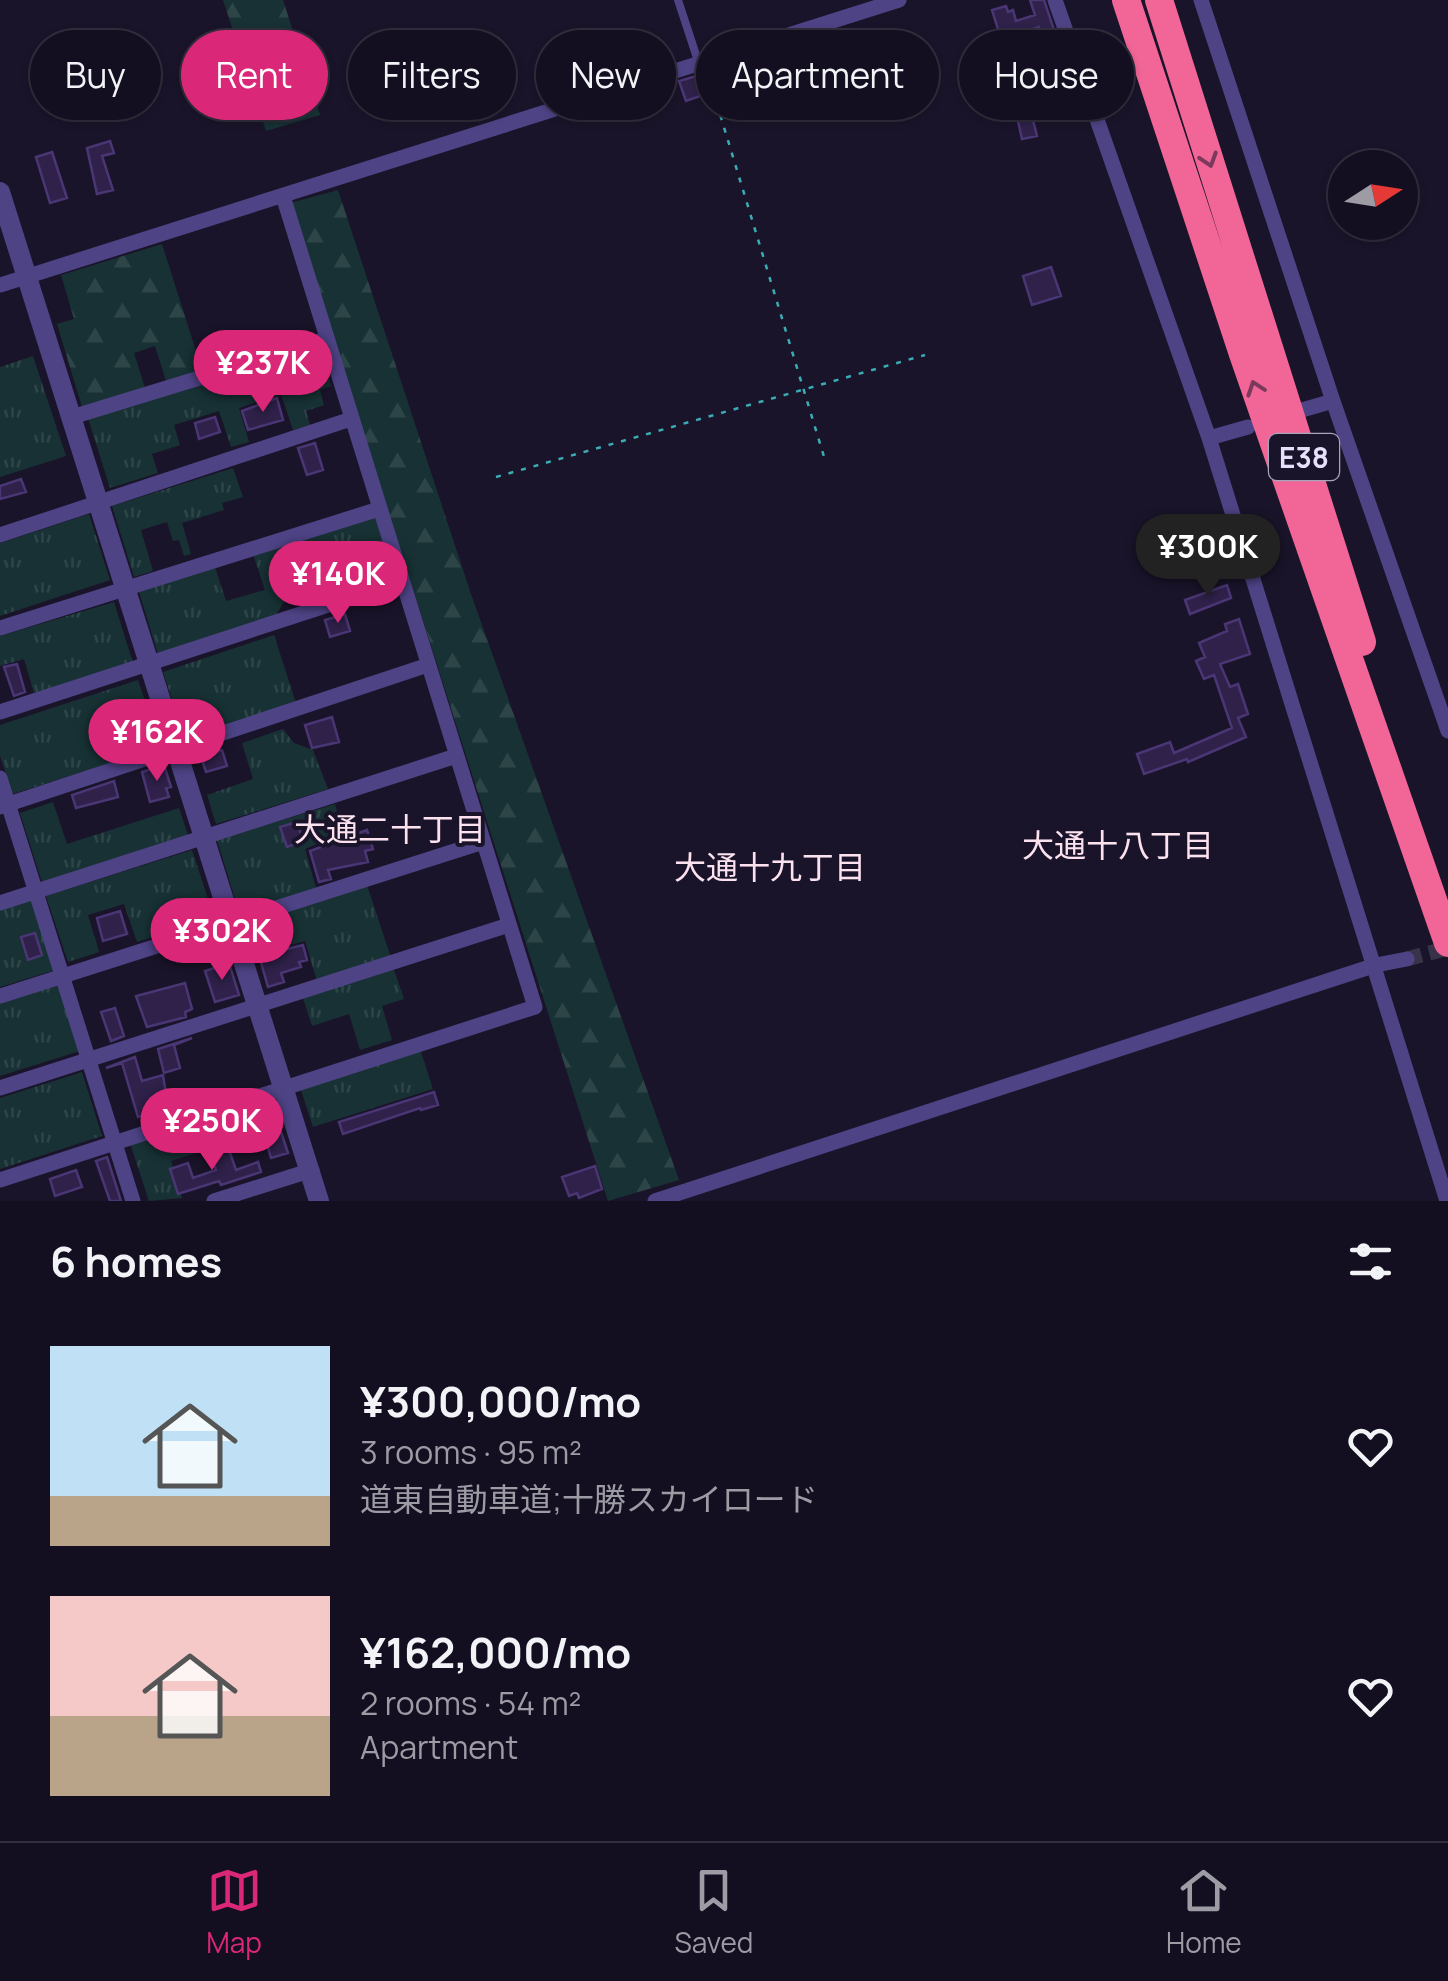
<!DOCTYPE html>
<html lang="en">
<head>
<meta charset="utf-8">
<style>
  body { margin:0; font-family:Manrope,"Noto Sans JP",sans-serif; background:#211d2d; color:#f1f3f6; height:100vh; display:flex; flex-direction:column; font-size:38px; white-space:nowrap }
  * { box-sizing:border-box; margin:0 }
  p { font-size:32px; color:#9d9ca5 }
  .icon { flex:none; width:55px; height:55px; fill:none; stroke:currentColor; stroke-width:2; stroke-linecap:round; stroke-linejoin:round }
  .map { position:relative; height:1201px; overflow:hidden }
  .details { display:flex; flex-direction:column; background:#140f20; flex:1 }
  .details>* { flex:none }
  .guide { position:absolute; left:30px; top:30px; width:1390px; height:90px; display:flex; gap:20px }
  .needle { width:65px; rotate:78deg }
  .buttons { position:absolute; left:1328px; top:150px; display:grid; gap:20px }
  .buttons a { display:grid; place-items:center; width:90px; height:90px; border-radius:50%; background:#140f20; box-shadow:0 2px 8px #0004,0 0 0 2px #332f3e; font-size:50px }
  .price { position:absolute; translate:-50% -85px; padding:0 22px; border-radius:35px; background:#db2777; color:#fff; font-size:32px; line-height:65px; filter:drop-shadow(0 2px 5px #0008) }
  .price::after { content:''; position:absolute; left:50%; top:60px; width:30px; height:22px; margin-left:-15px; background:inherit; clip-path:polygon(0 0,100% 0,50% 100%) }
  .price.on { background:#222; color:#fff }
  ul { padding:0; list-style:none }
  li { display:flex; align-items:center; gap:30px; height:250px; padding:0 50px }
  li span { display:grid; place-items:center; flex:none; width:280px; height:200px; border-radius:0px; color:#555 }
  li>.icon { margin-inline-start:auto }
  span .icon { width:120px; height:120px; fill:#fffc; stroke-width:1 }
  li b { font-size:42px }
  h2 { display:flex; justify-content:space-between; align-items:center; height:120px; padding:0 50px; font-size:42px }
  .chip { padding:0 35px; border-radius:45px; background:#140f20; box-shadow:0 2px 8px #0004,0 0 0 2px #332f3e; font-size:35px; line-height:90px }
  .chip.on { background:#db2777; color:#fff }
  .tab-bar { display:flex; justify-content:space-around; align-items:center; height:140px; border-top:2px solid #332f3e; background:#140f20; font-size:28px; color:#9d9ca5 }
  .tab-bar a { display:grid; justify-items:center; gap:5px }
  .tab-bar .on { color:#db2777 }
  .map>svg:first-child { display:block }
  .grass { fill:url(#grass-tufts) }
  .forest { fill:url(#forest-firs) }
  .building { fill:#2f214a; stroke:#4a3674; stroke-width:2.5 }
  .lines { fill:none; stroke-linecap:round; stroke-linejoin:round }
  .minor-tunnel { stroke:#39334a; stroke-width:15; stroke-dasharray:15 8; stroke-linecap:butt }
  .path { stroke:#3cacb4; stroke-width:2.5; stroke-dasharray:5 8; stroke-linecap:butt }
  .service { stroke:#4e4385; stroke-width:8 }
  .minor { stroke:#4e4385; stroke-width:15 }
  .tertiary { stroke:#4e4385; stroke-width:20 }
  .motorway { stroke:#f26697; stroke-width:28 }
  .oneway { stroke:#7b395b }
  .labels { text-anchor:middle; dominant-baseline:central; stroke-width:8; stroke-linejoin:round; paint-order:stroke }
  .shield { fill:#1a142a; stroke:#aaa3bd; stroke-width:2.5 }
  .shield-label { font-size:28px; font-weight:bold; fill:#e7e0fc }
  .neighbourhood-label { font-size:32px; fill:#fce2ef; stroke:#1a142a }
</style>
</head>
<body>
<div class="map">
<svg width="1448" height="1201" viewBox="0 0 1448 1201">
  <defs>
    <pattern id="grass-tufts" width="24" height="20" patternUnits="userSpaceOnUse" patternTransform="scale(2.5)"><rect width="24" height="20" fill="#173134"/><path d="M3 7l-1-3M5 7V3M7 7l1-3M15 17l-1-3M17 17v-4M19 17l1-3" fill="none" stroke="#2e4548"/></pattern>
    <pattern id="forest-firs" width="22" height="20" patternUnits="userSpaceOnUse" patternTransform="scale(2.5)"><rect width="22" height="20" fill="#173134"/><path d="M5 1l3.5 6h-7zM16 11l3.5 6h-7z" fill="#2e4548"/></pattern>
  </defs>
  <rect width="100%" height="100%" fill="#1a142a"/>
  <!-- grass -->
  <path class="grass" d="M319,347L331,386L320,390L324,405L306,411L310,425L293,430L281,394L239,408L249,442L231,447L219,411L174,425L180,445L152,454L158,473L110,488L88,418Z
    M33,356L66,456L0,477V367Z
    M233,468L243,497L222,503L224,510L182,523L191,554L184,556L179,540L173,541L167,522L141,530L153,571L134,577L112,506Z
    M89,514L110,580L0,616V543Z
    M375,516L395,580L344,594L322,581L291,590L276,615L158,654L139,592L215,567L226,601L265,590L253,554Z
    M114,602L133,663L34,693L24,659L0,666V636Z
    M274,635L296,703L185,739L163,672Z
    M138,680L160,747L13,794L0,756V725Z
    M283,729L294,743L313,750L328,789L216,824L207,795L253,779L242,743Z
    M53,802L67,844L179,808L188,835L42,882L20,813Z
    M335,804L343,833L305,849L316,888L240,915L217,840Z
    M192,850L214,917L137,942L124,904L88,915L99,952L68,962L46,896Z
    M367,885L391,958L317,981L305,941L255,954L245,925Z
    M32,898L55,970L0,987V909Z
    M393,967L404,999L382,1006L392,1040L360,1050L349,1014L312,1026L303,998Z
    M59,984L80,1051L0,1076V1002Z
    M420,1049L433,1089L313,1127L300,1087Z
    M82,1072L102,1136L0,1169V1098Z
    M276,1096L285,1124L171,1161L182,1198L149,1201L130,1143Z"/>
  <!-- forest -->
  <path class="forest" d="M223,0H283L320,115L266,131Z
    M338,190L471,594L679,1180L608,1201L290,203Z
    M162,244L203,373L167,384L155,346L134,353L145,388L82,407L57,324L74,319L61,275Z"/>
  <!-- building -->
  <path class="building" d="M1030,0H1044L1054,30L1041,34L1039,27L1020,33L1025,50L1006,55L992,10L1006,6L1008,12L1013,10L1016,21L1035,15Z
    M1061,50L1075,92L1055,98L1043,55Z
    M703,74L709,93L686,101L679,81Z
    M1029,105L1037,136L1022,139L1015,108Z
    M110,141L114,153L102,156L113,190L97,194L87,148Z
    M52,152L67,198L50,203L36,157Z
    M1051,267L1061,296L1032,305L1023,276Z
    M277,398L283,420L248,430L242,411Z
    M215,417L220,432L199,439L195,423Z
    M315,443L323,470L307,475L298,448Z
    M21,479L26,492L0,499V486Z
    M1227,585L1231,598L1190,614L1185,600Z
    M345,614L350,631L330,637L325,620Z
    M1239,619L1250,654L1220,664L1230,687L1238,684L1248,714L1238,718L1246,737L1188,762L1187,759L1144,774L1137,754L1170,742L1174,753L1232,728L1214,675L1204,679L1196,661L1205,657L1199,643L1227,631L1225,624Z
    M17,664L25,692L14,696L4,667Z
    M332,717L339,742L312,748L305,725Z
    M222,750L227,766L206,772L201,757Z
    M160,766L161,769L165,768L171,787L166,788L169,797L150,802L142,772Z
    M114,781L118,797L76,808L72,795Z
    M297,822L303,841L287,847L280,827Z
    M367,830L373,849L365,851L368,862L328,870L331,879L319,882L310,851Z
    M120,911L127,934L103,941L97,918Z
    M270,922L279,951L303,945L307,960L299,962L301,967L281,973L284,982L268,987L260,959L268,956L258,926Z
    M35,933L42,955L28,960L21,937Z
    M229,963L239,995L215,1002L205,971Z
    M185,983L192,1009L185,1012L186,1017L147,1027L136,996Z
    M115,1008L124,1036L111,1041L101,1012Z
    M192,1038L174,1045L180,1068L164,1073L158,1049Z
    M135,1057L142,1081L163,1075L169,1113L156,1118L154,1112L138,1117L122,1063L106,1068Z
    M434,1092L438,1105L421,1110L420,1108L343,1134L339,1122Z
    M281,1132L288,1153L271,1158L265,1137Z
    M229,1150L236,1170L258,1162L261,1172L221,1185L219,1181L178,1194L170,1169L188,1163L193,1178L216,1170L211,1155Z
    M107,1157L121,1201H110L96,1161Z
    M595,1166L602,1189L579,1198L577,1193L569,1196L562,1177Z
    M76,1170L82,1187L55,1196L50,1179Z"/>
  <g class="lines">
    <!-- minor-tunnel -->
    <path class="minor-tunnel" d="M1407,959L1448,948"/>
    <!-- path -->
    <path class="path" d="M709,78L825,460
      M496,477L925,355"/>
    <!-- service -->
    <path class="service" d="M678,0L699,64"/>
    <!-- minor -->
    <path class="minor" d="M1055,0L1209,438L1447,1201
      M1201,0L1333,401L1448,731
      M0,285L899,0
      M1302,410L1333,401
      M72,417L327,339
      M1209,438L1248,427
      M0,535L351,419
      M0,628L379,509
      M0,712L402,581
      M0,778L133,1201
      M0,807L428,665
      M0,903L456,756
      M0,996L483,842
      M0,1088L509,925
      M0,1180L535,1007L283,196
      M214,1201L312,1170
      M655,1201L1376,965L1407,959"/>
    <!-- tertiary -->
    <path class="tertiary" d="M0,192L319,1201"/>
    <!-- motorway -->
    <path class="motorway" d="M1126,0L1243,354L1448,943
      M1159,0L1362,642"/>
  </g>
  <!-- one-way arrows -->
  <defs><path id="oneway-chevron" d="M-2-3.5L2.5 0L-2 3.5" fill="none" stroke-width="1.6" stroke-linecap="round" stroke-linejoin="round" transform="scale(2.5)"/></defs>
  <g class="oneway">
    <use href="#oneway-chevron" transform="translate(1209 160) rotate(72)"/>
    <use href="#oneway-chevron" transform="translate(1255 388) rotate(-109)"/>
  </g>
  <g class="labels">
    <!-- shield labels -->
    <rect class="shield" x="1269" y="434" width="70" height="46" rx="8"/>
    <g class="shield-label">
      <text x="1304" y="457">E38</text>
    </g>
    <!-- neighbourhood labels -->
    <g class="neighbourhood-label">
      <text x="390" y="829">大通二十丁目</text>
      <text x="1118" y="845">大通十八丁目</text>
      <text x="770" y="867">大通十九丁目</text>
    </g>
  </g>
</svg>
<div class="buttons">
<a><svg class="needle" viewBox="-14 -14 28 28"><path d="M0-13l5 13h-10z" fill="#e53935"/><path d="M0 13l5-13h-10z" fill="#9d9ca5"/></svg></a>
</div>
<b class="price" style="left:263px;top:415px">¥237K</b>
<b class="price on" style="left:1208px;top:599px">¥300K</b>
<b class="price" style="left:338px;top:626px">¥140K</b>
<b class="price" style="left:157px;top:784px">¥162K</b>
<b class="price" style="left:222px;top:983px">¥302K</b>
<b class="price" style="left:212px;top:1173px">¥250K</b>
<div class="guide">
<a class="chip">Buy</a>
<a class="chip on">Rent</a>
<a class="chip">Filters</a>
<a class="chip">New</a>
<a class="chip">Apartment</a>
<a class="chip">House</a>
</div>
</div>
<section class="details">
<h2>6 homes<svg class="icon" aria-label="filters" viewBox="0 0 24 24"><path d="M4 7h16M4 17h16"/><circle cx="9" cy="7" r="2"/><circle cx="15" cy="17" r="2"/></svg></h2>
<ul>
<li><span style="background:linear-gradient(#bfe0f5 75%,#b9a48a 0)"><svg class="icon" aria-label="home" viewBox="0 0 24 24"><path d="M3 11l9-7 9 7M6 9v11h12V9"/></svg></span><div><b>¥300,000/mo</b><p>3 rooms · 95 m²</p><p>道東自動車道;十勝スカイロード</p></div><svg class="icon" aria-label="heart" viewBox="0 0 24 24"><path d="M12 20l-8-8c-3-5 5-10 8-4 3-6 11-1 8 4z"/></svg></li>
<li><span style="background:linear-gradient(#f6c9c9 60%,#b9a48a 0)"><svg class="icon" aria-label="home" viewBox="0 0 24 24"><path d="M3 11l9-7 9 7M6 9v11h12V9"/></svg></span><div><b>¥162,000/mo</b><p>2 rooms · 54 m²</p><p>Apartment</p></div><svg class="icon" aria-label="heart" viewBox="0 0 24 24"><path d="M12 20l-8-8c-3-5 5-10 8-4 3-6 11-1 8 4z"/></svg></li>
</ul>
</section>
<nav class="tab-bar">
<a class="on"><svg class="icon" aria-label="map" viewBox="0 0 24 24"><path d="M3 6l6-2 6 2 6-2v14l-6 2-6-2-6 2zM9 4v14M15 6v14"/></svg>Map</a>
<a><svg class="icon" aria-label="saved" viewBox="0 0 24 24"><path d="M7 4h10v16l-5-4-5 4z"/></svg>Saved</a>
<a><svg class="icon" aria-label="home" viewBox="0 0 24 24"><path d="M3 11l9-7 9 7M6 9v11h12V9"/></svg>Home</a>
</nav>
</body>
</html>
